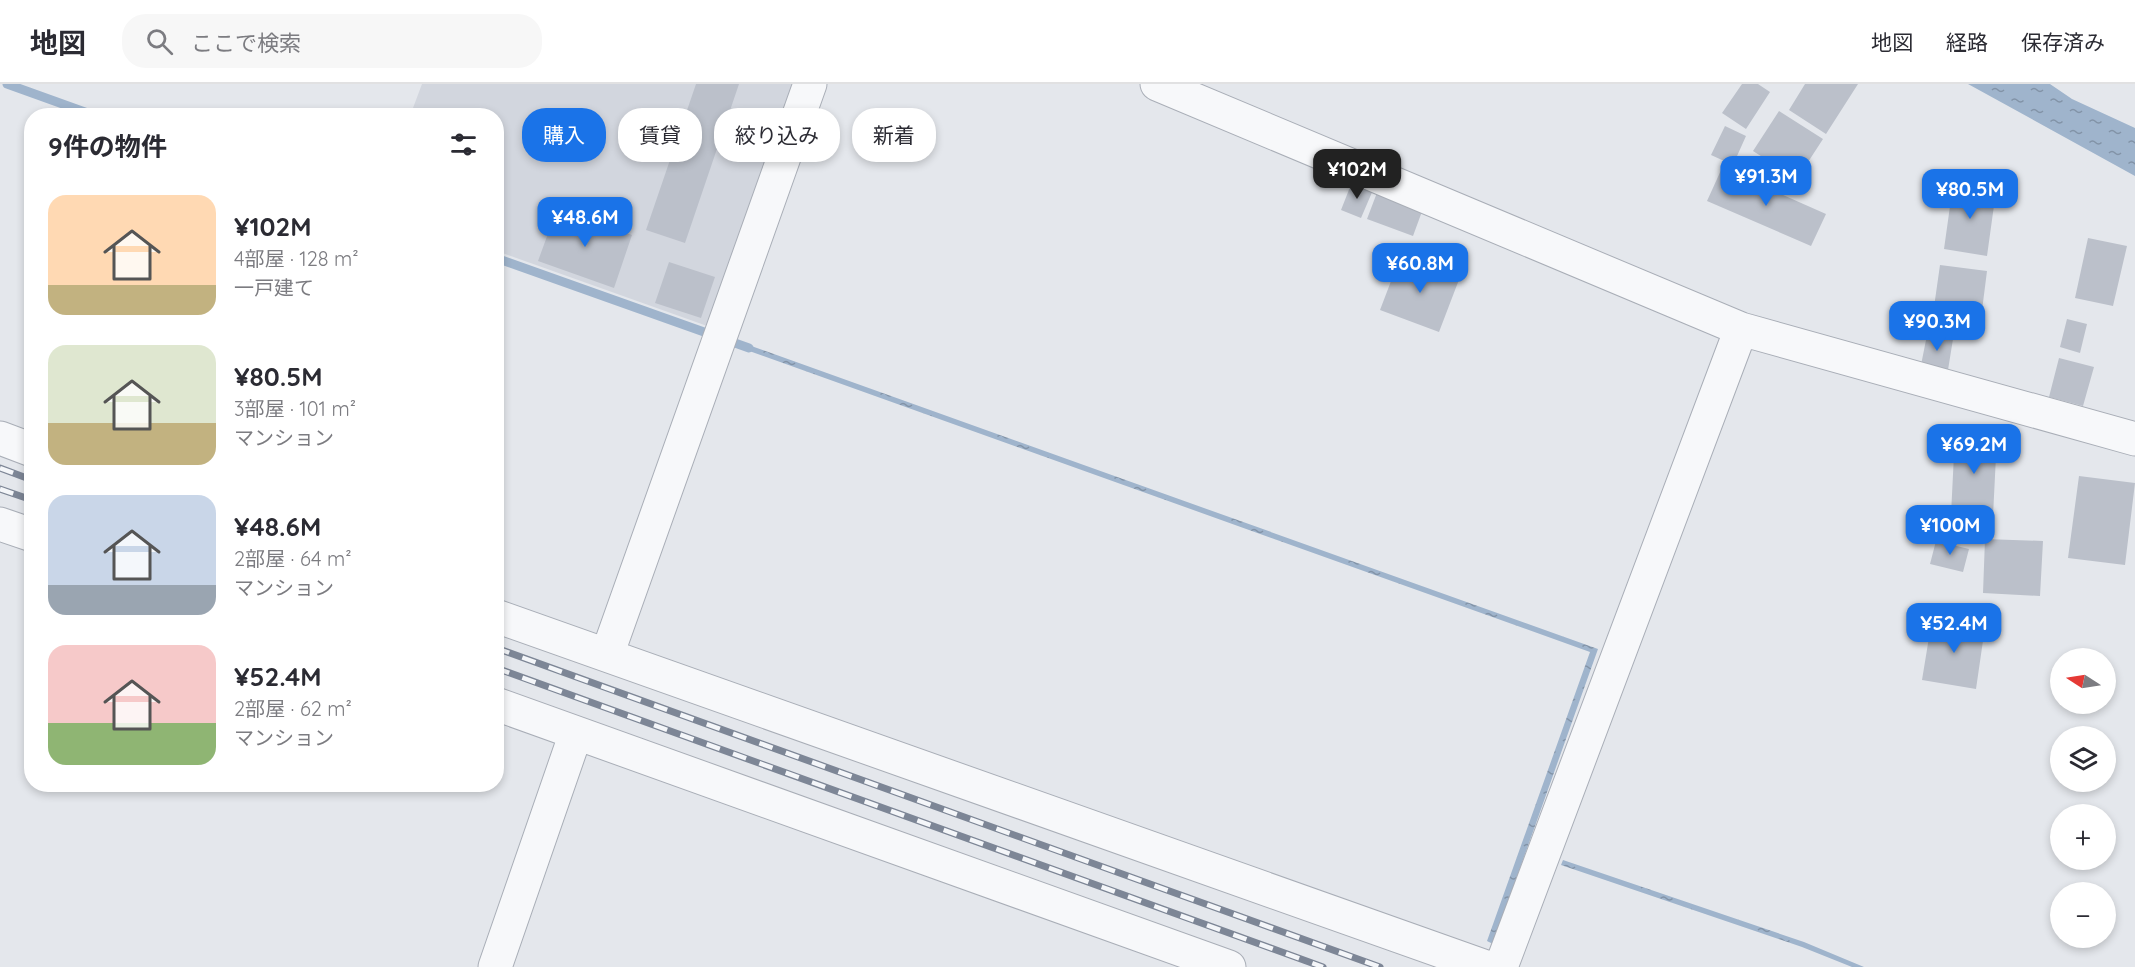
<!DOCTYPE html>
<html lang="ja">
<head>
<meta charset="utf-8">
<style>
  body { margin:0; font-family:Quicksand,"Noto Sans JP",sans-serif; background:#f7f7f7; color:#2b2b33; height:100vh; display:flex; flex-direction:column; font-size:22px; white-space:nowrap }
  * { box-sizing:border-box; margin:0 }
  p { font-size:20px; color:#7c7c81 }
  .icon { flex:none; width:33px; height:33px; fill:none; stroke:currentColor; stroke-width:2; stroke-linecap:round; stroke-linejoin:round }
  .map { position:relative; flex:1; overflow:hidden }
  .panel { position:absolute; left:24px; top:24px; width:480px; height:684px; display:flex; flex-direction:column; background:#fff; border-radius:24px; box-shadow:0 3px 9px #0003 }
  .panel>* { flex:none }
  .guide { position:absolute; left:522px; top:24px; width:570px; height:54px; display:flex; gap:12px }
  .needle { width:39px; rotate:282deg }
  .tools { position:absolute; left:2050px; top:564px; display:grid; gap:12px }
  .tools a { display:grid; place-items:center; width:66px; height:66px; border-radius:50%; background:#fff; box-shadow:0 3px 9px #0003; font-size:30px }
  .price { position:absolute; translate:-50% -51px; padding:0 14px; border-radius:12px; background:#1a73e8; color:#fff; font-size:20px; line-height:39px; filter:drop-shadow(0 2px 3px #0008) }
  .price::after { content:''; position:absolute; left:50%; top:36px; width:18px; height:14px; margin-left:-9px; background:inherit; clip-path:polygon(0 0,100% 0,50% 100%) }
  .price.active { background:#222; color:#fff }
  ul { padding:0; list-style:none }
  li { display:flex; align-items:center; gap:18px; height:150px; padding:0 24px }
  li span { display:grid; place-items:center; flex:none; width:168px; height:120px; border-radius:18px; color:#555 }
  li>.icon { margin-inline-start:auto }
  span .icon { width:72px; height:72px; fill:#fffc; stroke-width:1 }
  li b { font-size:26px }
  h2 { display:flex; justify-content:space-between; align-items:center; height:72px; padding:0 24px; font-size:26px }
  .tag { padding:0 21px; border-radius:24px; background:#fff; box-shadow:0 3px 9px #0003; font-size:21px; line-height:54px }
  .tag.active { background:#1a73e8; color:#fff }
  header { display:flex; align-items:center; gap:36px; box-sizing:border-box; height:84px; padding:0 30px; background:#fff; border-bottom:2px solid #e1e1e2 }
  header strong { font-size:28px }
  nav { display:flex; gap:33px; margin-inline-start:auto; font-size:21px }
  .search { width:420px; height:54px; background:#f7f7f7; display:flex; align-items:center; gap:15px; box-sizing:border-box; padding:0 21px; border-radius:24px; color:#7c7c81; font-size:22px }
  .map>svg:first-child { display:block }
  .built { fill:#d2d6de }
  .water { fill:url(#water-ripples) }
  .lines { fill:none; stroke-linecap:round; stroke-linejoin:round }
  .stream { stroke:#9fb4cc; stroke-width:9 }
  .building { fill:#bbc0ca }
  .street-casing { stroke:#a9aeb7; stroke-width:35 }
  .street { stroke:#f7f8fa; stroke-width:33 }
  .rail-casing { stroke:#7d8696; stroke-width:7 }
  .rail { stroke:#f4f6f9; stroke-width:4.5; stroke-dasharray:14; stroke-linecap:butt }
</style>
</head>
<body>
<header>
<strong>地図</strong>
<div class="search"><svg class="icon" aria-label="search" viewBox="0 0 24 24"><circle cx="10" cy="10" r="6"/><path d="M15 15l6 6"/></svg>ここで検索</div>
<nav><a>地図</a><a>経路</a><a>保存済み</a></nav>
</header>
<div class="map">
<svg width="2135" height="883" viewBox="0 0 2135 883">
  <defs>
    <pattern id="water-ripples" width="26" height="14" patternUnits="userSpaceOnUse" patternTransform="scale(1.5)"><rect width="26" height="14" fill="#9fb4cc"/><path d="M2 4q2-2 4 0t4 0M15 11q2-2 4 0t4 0" fill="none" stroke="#8293a7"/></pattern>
  </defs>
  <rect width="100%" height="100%" fill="#e4e7ec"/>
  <!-- built -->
  <path class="built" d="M422,0H796L710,243L497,167L496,32H410Z"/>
  <!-- water -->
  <path class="water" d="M1968,0H2050L2072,15L2135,44V92Z
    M740,258L1598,565L1493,860L1487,857L1590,568L738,263Z
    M1563,776L1804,858L1864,883H1852L1802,863L1561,781Z"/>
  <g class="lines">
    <!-- stream -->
    <path class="stream" d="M7,0L96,32
      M496,174L749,264"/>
  </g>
  <!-- building -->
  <path class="building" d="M696,0H739L685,159L646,146Z
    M1742,0H1758L1770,8L1746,45L1722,29Z
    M1805,0H1858L1826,50L1789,26Z
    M1779,27L1823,55L1797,95L1753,67Z
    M1725,42L1746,52L1733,81L1711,71Z
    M1722,84L1826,130L1811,162L1707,117Z
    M1352,98L1373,106L1361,134L1341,126Z
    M1953,101L1996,107L1987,172L1944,165Z
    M1378,106L1424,122L1413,152L1367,135Z
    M557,125L632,151L614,204L538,177Z
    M2088,154L2127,162L2113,222L2075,214Z
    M1401,171L1460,193L1439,248L1380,226Z
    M669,178L715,193L701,234L655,219Z
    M1940,181L1987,187L1979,250L1931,244Z
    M2067,235L2087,240L2080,269L2060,263Z
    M1927,251L1953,255L1948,286L1921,281Z
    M2059,274L2094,283L2083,322L2049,313Z
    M1955,350L1997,352L1993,432L1951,431Z
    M2079,392L2135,399L2125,481L2068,474Z
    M1985,455L2043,457L2040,512L1983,509Z
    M1936,457L1969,465L1963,488L1930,480Z
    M1932,535L1985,543L1976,605L1922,596Z"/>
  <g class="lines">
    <!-- street casing -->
    <g class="street-casing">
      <path id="street" d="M1157,0L1741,245L2135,355
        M0,354L32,366
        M0,440L32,451
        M496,532L1486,883
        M607,571L810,0
        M496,620L1229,883
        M495,883L576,649
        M1501,883L1741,245"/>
    </g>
    <!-- street -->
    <use href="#street" class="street"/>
    <!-- rail casing -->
    <g class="rail-casing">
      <path id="rail" d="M0,384L32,396
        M0,405L32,416
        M496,564L1380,883
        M496,584L1323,883"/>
    </g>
    <!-- rail -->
    <use href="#rail" class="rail"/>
  </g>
</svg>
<div class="tools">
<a><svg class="needle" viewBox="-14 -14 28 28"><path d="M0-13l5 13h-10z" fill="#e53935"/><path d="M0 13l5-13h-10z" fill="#7c7c81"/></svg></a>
<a><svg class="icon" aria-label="layers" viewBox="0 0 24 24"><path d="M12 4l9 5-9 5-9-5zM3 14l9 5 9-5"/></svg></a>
<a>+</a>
<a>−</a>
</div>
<b class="price active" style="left:1357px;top:116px">¥102M</b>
<b class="price" style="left:1766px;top:123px">¥91.3M</b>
<b class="price" style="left:1970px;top:136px">¥80.5M</b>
<b class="price" style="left:585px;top:164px">¥48.6M</b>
<b class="price" style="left:1420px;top:210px">¥60.8M</b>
<b class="price" style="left:1937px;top:268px">¥90.3M</b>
<b class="price" style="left:1974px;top:391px">¥69.2M</b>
<b class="price" style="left:1950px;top:472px">¥100M</b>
<b class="price" style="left:1954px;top:570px">¥52.4M</b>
<div class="guide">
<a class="tag active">購入</a>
<a class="tag">賃貸</a>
<a class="tag">絞り込み</a>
<a class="tag">新着</a>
</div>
<section class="panel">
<h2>9件の物件<svg class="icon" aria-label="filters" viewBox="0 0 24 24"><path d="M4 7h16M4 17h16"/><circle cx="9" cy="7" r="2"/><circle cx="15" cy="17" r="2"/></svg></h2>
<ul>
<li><span style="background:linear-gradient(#ffd9b3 75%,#c2b280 0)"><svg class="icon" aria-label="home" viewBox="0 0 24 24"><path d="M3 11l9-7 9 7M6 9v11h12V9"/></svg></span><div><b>¥102M</b><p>4部屋 · 128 m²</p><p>一戸建て</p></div></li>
<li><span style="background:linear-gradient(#dfe7d0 65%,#c2b280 0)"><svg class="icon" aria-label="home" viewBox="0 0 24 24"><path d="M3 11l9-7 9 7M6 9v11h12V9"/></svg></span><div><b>¥80.5M</b><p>3部屋 · 101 m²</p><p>マンション</p></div></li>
<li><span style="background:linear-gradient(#c9d6e8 75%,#9aa5b1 0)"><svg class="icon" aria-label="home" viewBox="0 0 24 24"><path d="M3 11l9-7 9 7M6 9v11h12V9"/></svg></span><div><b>¥48.6M</b><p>2部屋 · 64 m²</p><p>マンション</p></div></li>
<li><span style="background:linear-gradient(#f6c9c9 65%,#8fb573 0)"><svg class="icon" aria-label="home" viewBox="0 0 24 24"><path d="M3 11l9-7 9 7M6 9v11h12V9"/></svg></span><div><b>¥52.4M</b><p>2部屋 · 62 m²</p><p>マンション</p></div></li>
</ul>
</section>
</div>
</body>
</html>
